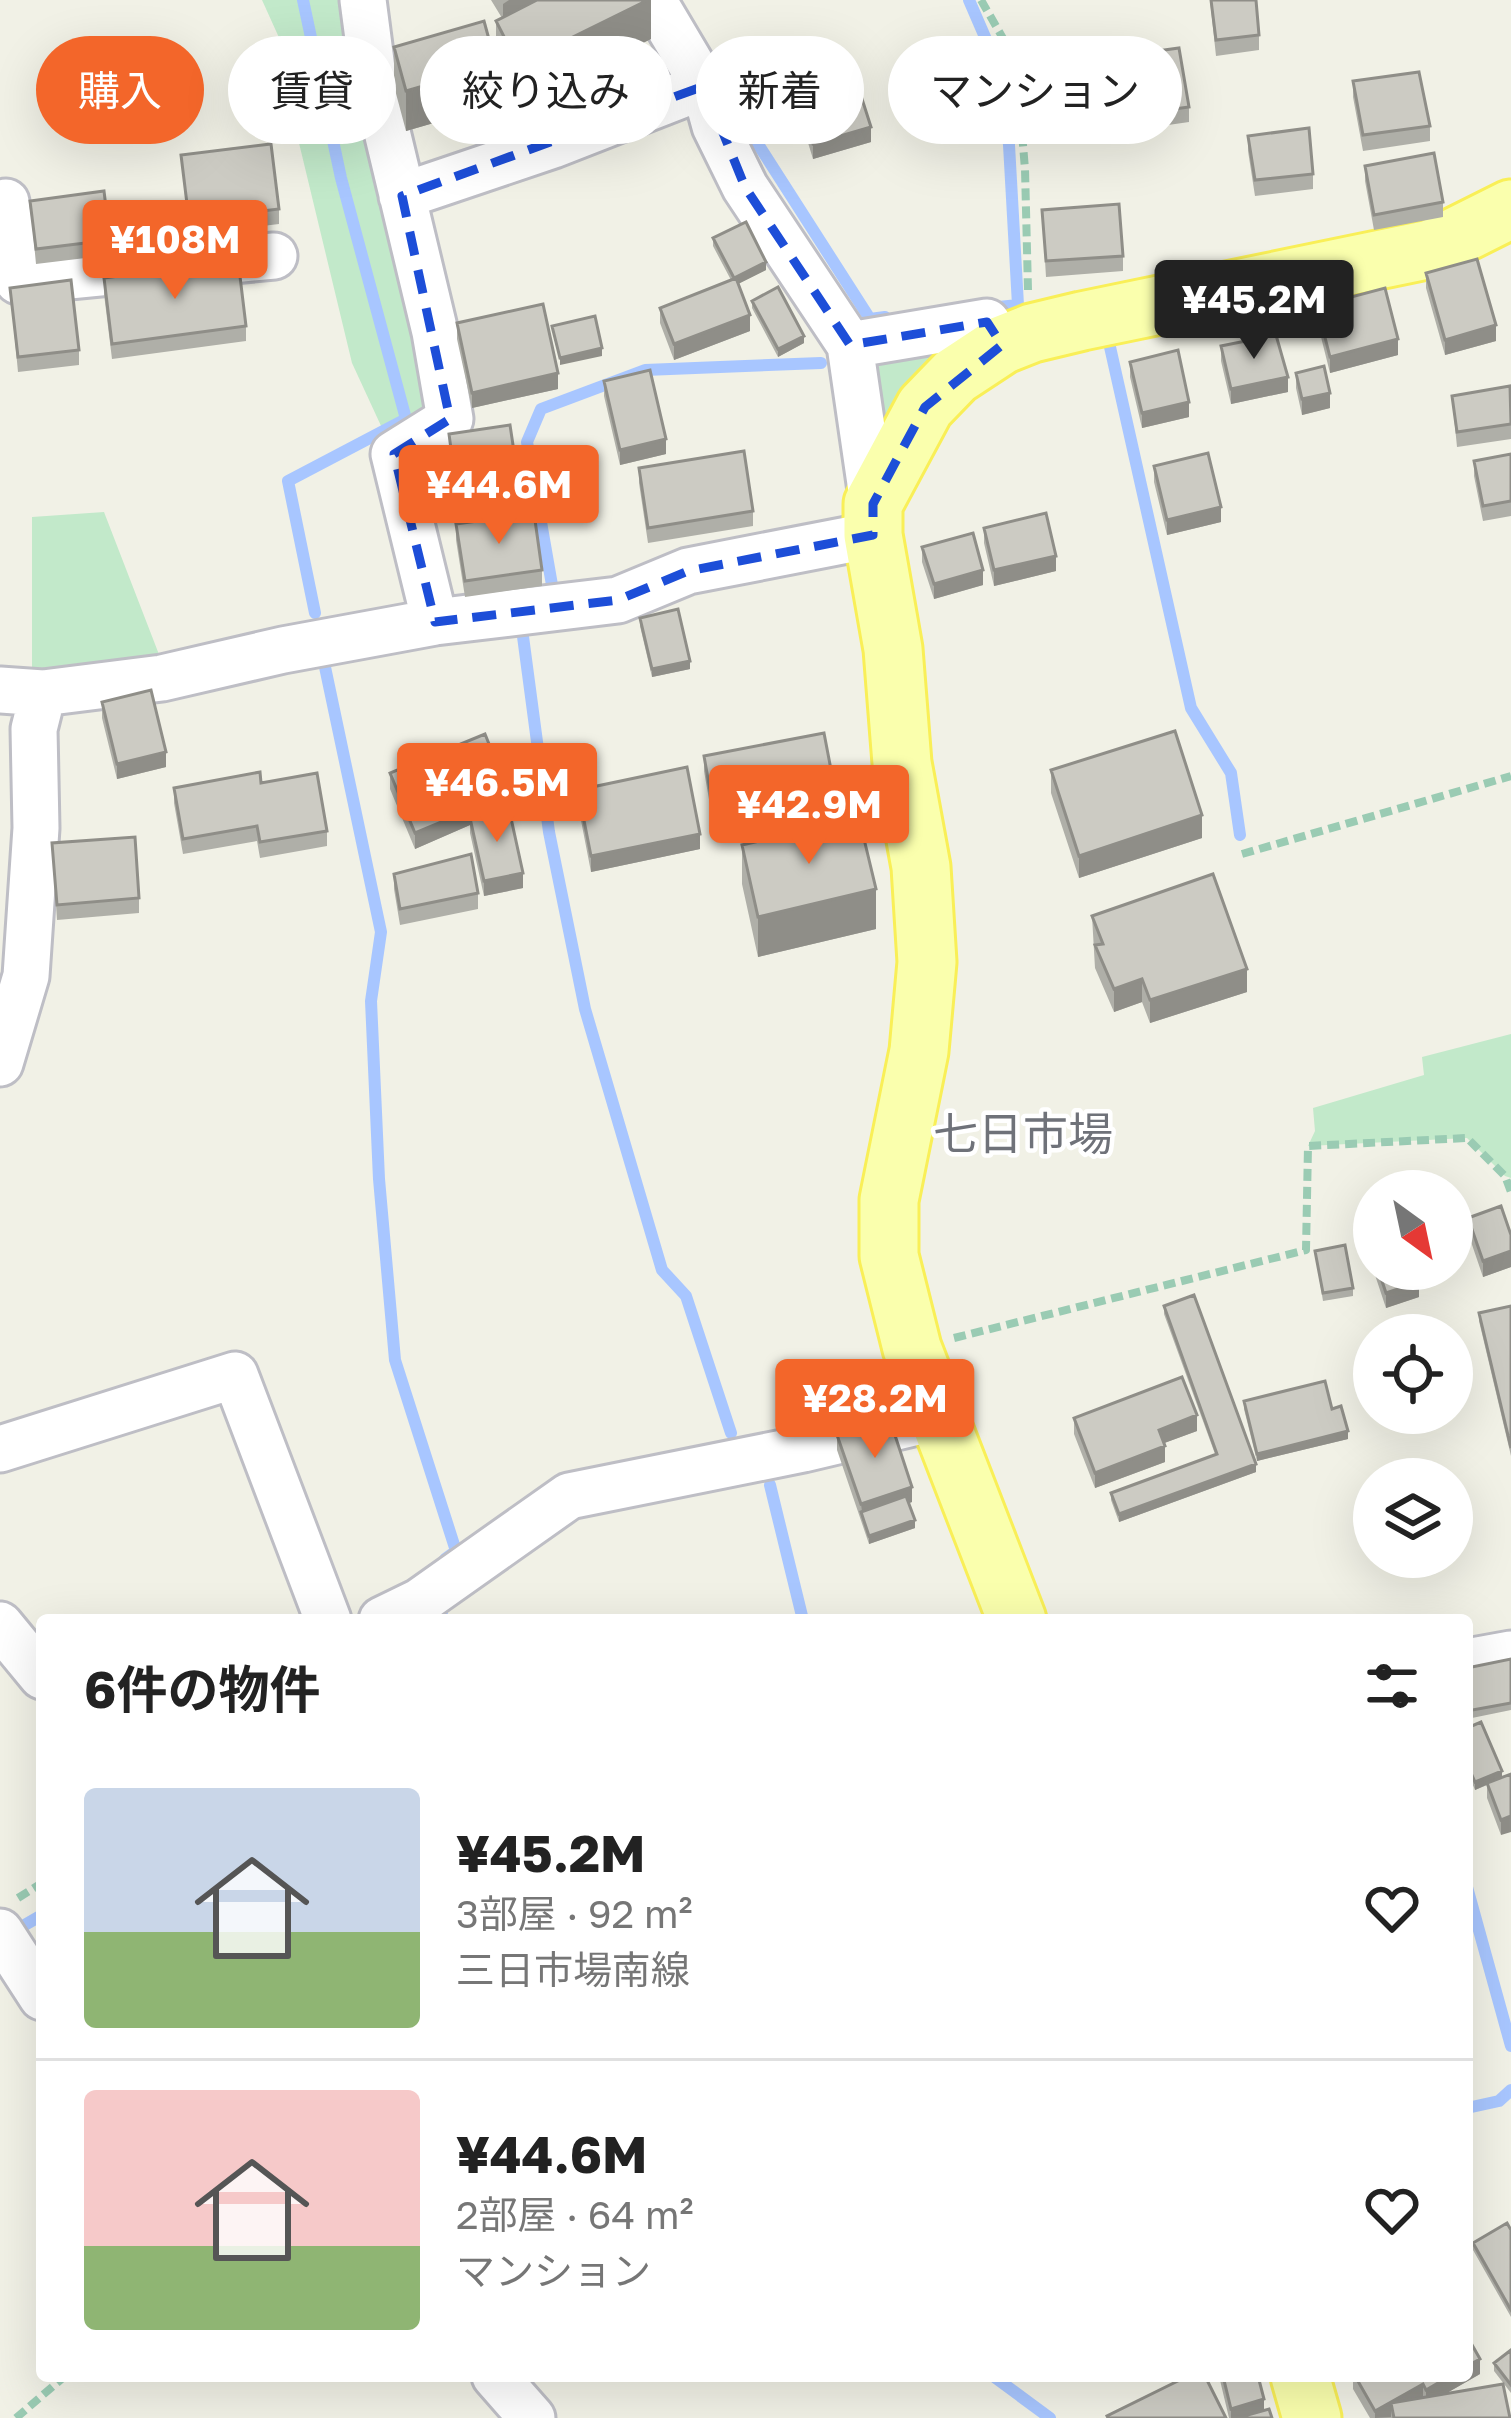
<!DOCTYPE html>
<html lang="ja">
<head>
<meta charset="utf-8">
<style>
  body { margin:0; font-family:"Golos Text","Noto Sans JP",sans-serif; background:#f6f6f6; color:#222; height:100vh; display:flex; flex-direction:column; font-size:45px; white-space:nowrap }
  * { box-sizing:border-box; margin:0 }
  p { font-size:39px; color:#767676 }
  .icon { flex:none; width:66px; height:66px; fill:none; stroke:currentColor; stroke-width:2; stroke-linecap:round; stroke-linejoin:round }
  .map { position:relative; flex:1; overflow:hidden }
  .side { position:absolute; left:36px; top:1614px; width:1437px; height:768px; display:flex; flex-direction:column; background:#fff; border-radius:12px; box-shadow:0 12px 48px #0002 }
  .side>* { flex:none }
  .banner { position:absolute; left:36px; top:36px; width:1440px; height:108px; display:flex; gap:24px }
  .needle { width:78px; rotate:147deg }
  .tools { position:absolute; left:1353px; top:1170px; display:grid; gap:24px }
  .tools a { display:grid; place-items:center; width:120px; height:120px; border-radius:50%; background:#fff; box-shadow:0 12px 48px #0002; font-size:60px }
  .price { position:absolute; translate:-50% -102px; padding:0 27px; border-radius:12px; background:#f3662a; color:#fff; font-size:39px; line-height:78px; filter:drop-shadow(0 3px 6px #0008) }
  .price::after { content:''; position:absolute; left:50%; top:72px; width:36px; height:27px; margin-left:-18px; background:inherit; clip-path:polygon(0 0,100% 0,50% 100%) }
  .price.current { background:#222; color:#fff }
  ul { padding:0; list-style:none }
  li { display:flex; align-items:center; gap:36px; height:300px; padding:0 48px }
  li+li { border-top:3px solid #e0e0e0 }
  li span { display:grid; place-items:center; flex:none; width:336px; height:240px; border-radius:12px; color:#555 }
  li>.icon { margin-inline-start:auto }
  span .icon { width:144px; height:144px; fill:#fffc; stroke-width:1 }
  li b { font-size:51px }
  h2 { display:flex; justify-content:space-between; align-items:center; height:144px; padding:0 48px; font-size:51px }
  .chip { padding:0 42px; border-radius:54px; background:#fff; box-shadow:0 12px 48px #0002; font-size:42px; line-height:108px }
  .chip.current { background:#f3662a; color:#fff }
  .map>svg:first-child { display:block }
  .green { fill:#c2e9ca }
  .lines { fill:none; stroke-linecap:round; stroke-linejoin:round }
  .stream { stroke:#a8c6ff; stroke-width:12 }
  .minor-casing { stroke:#bebec5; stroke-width:51 }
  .major-casing { stroke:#f9ef57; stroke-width:63 }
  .path { stroke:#9acbb3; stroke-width:8; stroke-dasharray:12 6; stroke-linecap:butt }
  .minor { stroke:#fff; stroke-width:45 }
  .major { stroke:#faffad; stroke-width:57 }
  .wall { fill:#afafa8 }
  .shaded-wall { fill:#8f8e88 }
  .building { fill:#cccbc3; stroke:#8f8e88; stroke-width:3 }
  .marked { fill:none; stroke:#1d4ed8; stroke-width:9; stroke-dasharray:24 15; stroke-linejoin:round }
  .labels { text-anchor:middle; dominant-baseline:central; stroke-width:9; stroke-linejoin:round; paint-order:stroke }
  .quarter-label { font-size:45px; fill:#6f7279; stroke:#fff }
</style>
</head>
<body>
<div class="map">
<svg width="1511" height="2418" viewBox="0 0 1511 2418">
  <rect width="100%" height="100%" fill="#f1f1e6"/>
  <!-- green -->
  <path class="green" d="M262,0H363L450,419L394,454L352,363L299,143L281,42Z
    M973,325L888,446L870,342Z
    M104,512L165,670L32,681V517Z
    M1511,1034V1178L1505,1176L1467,1138L1308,1146L1315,1131L1313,1108L1424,1075L1422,1057Z"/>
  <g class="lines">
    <!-- stream -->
    <path class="stream" d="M303,0L341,178L406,419L288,481L315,613
      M969,0L1001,74L1009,145L1018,305L989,308
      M724,91L870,319L885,317
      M1108,338L1191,708L1231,773L1240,835
      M552,585L527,442L541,409L645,370L821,363
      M522,629L549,832L585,1009L662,1270L686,1296L731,1433
      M325,667L381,932L371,1001L379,1179L395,1360L456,1551L445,1559
      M770,1485L803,1620
      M442,1615L444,1620
      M1467,1887L1511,2046
      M23,1926L42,1915
      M1467,2108L1499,2101L1511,2090
      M993,2376L1050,2418"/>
    <!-- minor casing -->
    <g class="minor-casing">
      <path id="minor" d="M363,0L372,69L435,332L450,419L394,454L435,622
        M653,0L704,86L715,126L745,187L850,345L873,504
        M402,196L553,145L704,86
        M0,203L6,202L18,281L274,256
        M850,345L987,322L1002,345
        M0,690L43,693L162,678L283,650L435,622L618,600L688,571L873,535
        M0,1063L26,976L36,828L34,729L43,693
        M0,1449L235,1375L328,1620
        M382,1620L419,1602L569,1496L803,1449L938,1417
        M0,1625L42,1676
        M1467,1662L1511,1654
        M0,1932L42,1997
        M495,2376L532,2418"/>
    </g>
    <!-- major casing -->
    <g class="major-casing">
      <path id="major" d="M1017,1620L912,1348L889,1256V1200L919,1051L927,962L921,867L902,763L893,649L873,535V504L925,407L955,376L1002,345L1032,333L1082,321L1431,249L1511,209
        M1300,2376L1312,2418"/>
    </g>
    <!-- path -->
    <path class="path" d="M981,0L1016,61L1025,169L1028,290
      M1242,854L1511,776
      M954,1338L1306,1250L1308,1146L1467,1138L1505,1176L1511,1192
      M18,1898L42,1883
      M16,2418L65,2376"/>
    <!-- minor -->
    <use href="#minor" class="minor"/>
    <!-- major -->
    <use href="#major" class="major"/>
  </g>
  <!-- wall -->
  <path class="wall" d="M491,0H651V39L518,104L496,61V21L502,18Z
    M1210,0L1259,35V50L1216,56Z
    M394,47L496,105L406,131L394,86Z
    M1077,62L1189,107V122L1085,137L1077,77Z
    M1353,81L1430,126V141L1363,151L1353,97Z
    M798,94L871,142L813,159L798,110Z
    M1248,136L1313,174V189L1255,196L1248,151Z
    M181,155L279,209V224L189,235Z
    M1365,166L1443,202V217L1374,230L1365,181Z
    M30,201L110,240V255L36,264Z
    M1042,210L1123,256V271L1046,277Z
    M713,238L766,270L738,284L750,331L674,360L660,323V308L731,280L713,246Z
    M1426,273L1496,341L1445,355L1426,288Z
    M104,278L246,326V341L112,359L104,294Z
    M10,288L79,350V365L18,372Z
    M752,301L804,343L778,357L752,308Z
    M1317,306L1398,355L1330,373L1317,321Z
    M457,323L558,389L472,408L457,339Z
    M1221,346L1288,392L1231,404L1221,361Z
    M1130,362L1189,417L1142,428L1130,377Z
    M1296,373L1330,408L1302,415L1296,388Z
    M604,381L666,454L620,465L604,396Z
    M1511,389V439L1457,447L1452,396Z
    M449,434L519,485V501L457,509L449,449Z
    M1511,454V516L1483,521L1474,476V461Z
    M1154,466L1221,522L1167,535L1154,482Z
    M639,468L753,511V526L648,543L639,483Z
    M456,524L542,570V586L465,597L456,540Z
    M984,528L1056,571L994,586L984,543Z
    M922,547L983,585L934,599L922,562Z
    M640,618L690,669L652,677L640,626Z
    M102,702L166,767L117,779L102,718Z
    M704,756L837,801V817L716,839L704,771Z
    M1051,770L1202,838L1079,878L1051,793Z
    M390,773L509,809L523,888L484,896L470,833V825L415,849L390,789Z
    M261,783L327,831V846L260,858L257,841L183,854L174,803V788Z
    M578,790L700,849L591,872L578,805Z
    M52,843L139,898V913L57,920Z
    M742,845L876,929L758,957L742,884Z
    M394,874L478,893V909L400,925L394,889Z
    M1092,916L1247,992L1150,1023L1142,1002L1114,1012L1095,968Z
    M1374,1213V1269H1415L1419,1297L1386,1308L1361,1233V1217Z
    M1468,1218L1511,1235V1267L1483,1277L1468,1233Z
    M1315,1251L1353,1288V1296L1323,1301Z
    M1164,1306L1256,1472L1119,1522L1111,1500V1493L1215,1454L1164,1314Z
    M1511,1306V1456L1479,1321V1313Z
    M1244,1401L1332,1409L1348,1439L1257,1461L1244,1409Z
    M1074,1418L1197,1431L1164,1443L1165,1462L1095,1488L1074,1434Z
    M837,1435L912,1502L909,1503L915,1528L869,1544L837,1450Z
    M1511,1659V1710L1467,1719V1668Z
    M1467,1728L1502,1771L1501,1835L1487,1798V1785L1475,1790L1467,1771Z
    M1511,2230V2317L1473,2250V2243Z
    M1511,2350V2393L1494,2371V2363Z
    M1480,2374L1445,2394L1510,2418H1370L1353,2389V2376H1467Z
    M1219,2376H1258L1264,2411L1272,2418H1229Z"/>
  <!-- shaded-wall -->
  <path class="shaded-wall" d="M509,0H537L503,19V4Z
    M648,0H651V39L518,104V64Z
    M496,65V105L406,131V91Z
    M871,127V142L813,159V144Z
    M766,262V270L734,286V278Z
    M750,315V331L674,360V344Z
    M1496,325V341L1445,355V340Z
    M804,336V343L778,357V349Z
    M1398,339V355L1330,373V357Z
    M602,348V356L560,365V358Z
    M558,373V389L472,408V393Z
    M1288,377V392L1231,404V389Z
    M1330,393V408L1302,415V399Z
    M1189,402V417L1142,428V413Z
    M666,439V454L620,465V450Z
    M1221,507V522L1167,535V520Z
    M1056,556V571L994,586V570Z
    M983,570V585L934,599V584Z
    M690,661V669L652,677V669Z
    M166,752V767L117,779V764Z
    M509,794V809L470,818V825L415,849V833Z
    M1202,815V838L1079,878V856Z
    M700,834V849L591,872V856Z
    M523,873V888L484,896V881Z
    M876,889V929L758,957V917Z
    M1247,969V992L1150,1023V1000Z
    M1142,979V1002L1114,1012V989Z
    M1511,1251V1267L1483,1277V1261Z
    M1419,1282V1297L1386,1308V1293Z
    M1197,1415V1431L1159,1445V1430Z
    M1348,1431V1439L1257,1461V1454Z
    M1165,1446V1462L1095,1488V1473Z
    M1256,1464V1472L1119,1522V1514Z
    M912,1487V1502L863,1519L861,1504Z
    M915,1520V1528L869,1544V1536Z
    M1502,1771V1778L1475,1790V1782Z
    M1511,1816V1832L1501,1835V1820Z
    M1480,2359V2374L1426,2405V2390L1450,2376H1467V2366Z
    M1423,2384V2399L1391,2403V2417L1375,2418V2411Z
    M1264,2399V2415L1253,2418H1231V2409Z"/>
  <!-- building -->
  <path class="building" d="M537,0H648L518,64L496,21Z
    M1211,0H1256L1259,35L1216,40Z
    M484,21L496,65L406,91L394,47Z
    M1179,48L1189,107L1085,121L1077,62Z
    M1419,72L1430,126L1363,135L1353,81Z
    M855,77L871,127L813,144L798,94Z
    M1309,128L1313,174L1255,180L1248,136Z
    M271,144L279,209L189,220L181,155Z
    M1434,153L1443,202L1374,215L1365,166Z
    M104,191L110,240L36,249L30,201Z
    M1119,204L1123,256L1046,261L1042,210Z
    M746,222L766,262L734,278L713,238Z
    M1477,259L1496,325L1445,340L1426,273Z
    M238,260L246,326L112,344L104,278Z
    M736,278L750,315L674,344L660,308Z
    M71,280L79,350L18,357L10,288Z
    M778,287L804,336L778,349L752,301Z
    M1385,288L1398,339L1330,357L1317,306Z
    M543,304L558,373L472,393L457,323Z
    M595,316L602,348L560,358L552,326Z
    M1276,335L1288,377L1231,389L1221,346Z
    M1178,350L1189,402L1142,413L1130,362Z
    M1324,366L1330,393L1302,399L1296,373Z
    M650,370L666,439L620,450L604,381Z
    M1510,386L1511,424L1457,432L1452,396Z
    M510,425L519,485L457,494L449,434Z
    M744,451L753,511L648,528L639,468Z
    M1208,453L1221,507L1167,520L1154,466Z
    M1511,454V501L1483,506L1474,461Z
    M534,513L542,570L465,581L456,524Z
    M1046,513L1056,556L994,570L984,528Z
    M973,533L983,570L934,584L922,547Z
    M678,609L690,661L652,669L640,618Z
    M151,690L166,752L117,764L102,702Z
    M1175,731L1202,815L1079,856L1051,770Z
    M824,733L837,801L716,824L704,756Z
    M485,734L509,794L415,833L390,773Z
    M687,767L700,834L591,856L578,790Z
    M260,772L261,783L317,773L327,831L260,842L257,826L183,839L174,788Z
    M509,809L523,873L484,881L470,818Z
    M859,818L876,889L758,917L742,845Z
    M135,837L139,898L57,905L52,843Z
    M471,854L478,893L400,909L394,874Z
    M1213,874L1247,969L1150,1000L1142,979L1114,989L1095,945L1103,944L1092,916Z
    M1501,1206L1511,1235V1251L1483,1261L1468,1218Z
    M1374,1213V1257L1361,1217Z
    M1345,1245L1353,1288L1323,1293L1315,1251Z
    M1378,1269H1415L1419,1282L1386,1293Z
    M1194,1295L1256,1464L1119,1514L1111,1493L1217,1454L1164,1306Z
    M1511,1306V1448L1479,1313Z
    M1182,1377L1197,1415L1159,1430L1165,1446L1095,1473L1074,1418Z
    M1325,1381L1332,1409L1341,1406L1348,1431L1257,1454L1244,1401Z
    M889,1417L912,1487L861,1504L837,1435Z
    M906,1496L915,1520L869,1536L861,1512Z
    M1511,1659V1703L1467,1711V1668Z
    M1481,1722L1502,1771L1475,1782L1467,1764V1728Z
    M1511,1774V1816L1501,1820L1487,1783Z
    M1507,2223L1511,2230V2310L1473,2243Z
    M1467,2336L1480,2359L1467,2366Z
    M1511,2350V2385L1494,2363Z
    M1188,2376H1205L1226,2418H1108L1107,2416Z
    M1223,2376H1258L1264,2399L1231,2409Z
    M1355,2376H1450L1426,2390L1423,2384L1375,2411Z
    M1503,2384L1510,2418H1394L1391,2403Z
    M1269,2409L1272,2418H1237Z"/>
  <!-- marked area -->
  <path class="marked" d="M704,86L745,187L850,345L987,322L1002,345L925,407L873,504V535L688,571L618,600L435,622L394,454L450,419L402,196Z"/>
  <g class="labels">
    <!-- quarter labels -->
    <g class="quarter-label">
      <text x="1023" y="1133">七日市場</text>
    </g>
  </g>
</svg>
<div class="tools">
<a><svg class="needle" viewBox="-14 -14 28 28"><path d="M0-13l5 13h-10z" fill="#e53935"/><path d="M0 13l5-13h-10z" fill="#767676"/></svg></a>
<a><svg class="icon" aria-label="locate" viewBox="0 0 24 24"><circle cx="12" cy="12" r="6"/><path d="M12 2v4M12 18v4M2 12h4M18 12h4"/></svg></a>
<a><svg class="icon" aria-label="layers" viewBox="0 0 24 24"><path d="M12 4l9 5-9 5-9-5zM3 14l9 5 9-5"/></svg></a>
</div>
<b class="price" style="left:175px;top:302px">¥108M</b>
<b class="price current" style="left:1254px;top:362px">¥45.2M</b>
<b class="price" style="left:499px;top:547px">¥44.6M</b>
<b class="price" style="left:497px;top:845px">¥46.5M</b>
<b class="price" style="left:809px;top:867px">¥42.9M</b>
<b class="price" style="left:875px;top:1461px">¥28.2M</b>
<div class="banner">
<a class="chip current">購入</a>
<a class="chip">賃貸</a>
<a class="chip">絞り込み</a>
<a class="chip">新着</a>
<a class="chip">マンション</a>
</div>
<section class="side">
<h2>6件の物件<svg class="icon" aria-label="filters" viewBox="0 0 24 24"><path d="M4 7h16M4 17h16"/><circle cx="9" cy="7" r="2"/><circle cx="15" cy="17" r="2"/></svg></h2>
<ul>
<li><span style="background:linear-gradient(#c9d6e8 60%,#8fb573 0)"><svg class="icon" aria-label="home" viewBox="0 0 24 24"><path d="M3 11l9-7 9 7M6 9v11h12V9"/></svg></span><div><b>¥45.2M</b><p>3部屋 · 92 m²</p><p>三日市場南線</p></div><svg class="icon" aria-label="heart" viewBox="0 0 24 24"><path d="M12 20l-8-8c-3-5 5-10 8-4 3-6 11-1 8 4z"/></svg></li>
<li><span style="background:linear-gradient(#f6c9c9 65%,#8fb573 0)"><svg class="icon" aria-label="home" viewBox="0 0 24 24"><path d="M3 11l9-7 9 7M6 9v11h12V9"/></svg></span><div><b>¥44.6M</b><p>2部屋 · 64 m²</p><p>マンション</p></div><svg class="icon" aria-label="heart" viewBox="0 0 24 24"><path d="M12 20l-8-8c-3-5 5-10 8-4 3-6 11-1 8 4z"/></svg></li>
</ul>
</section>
</div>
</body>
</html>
